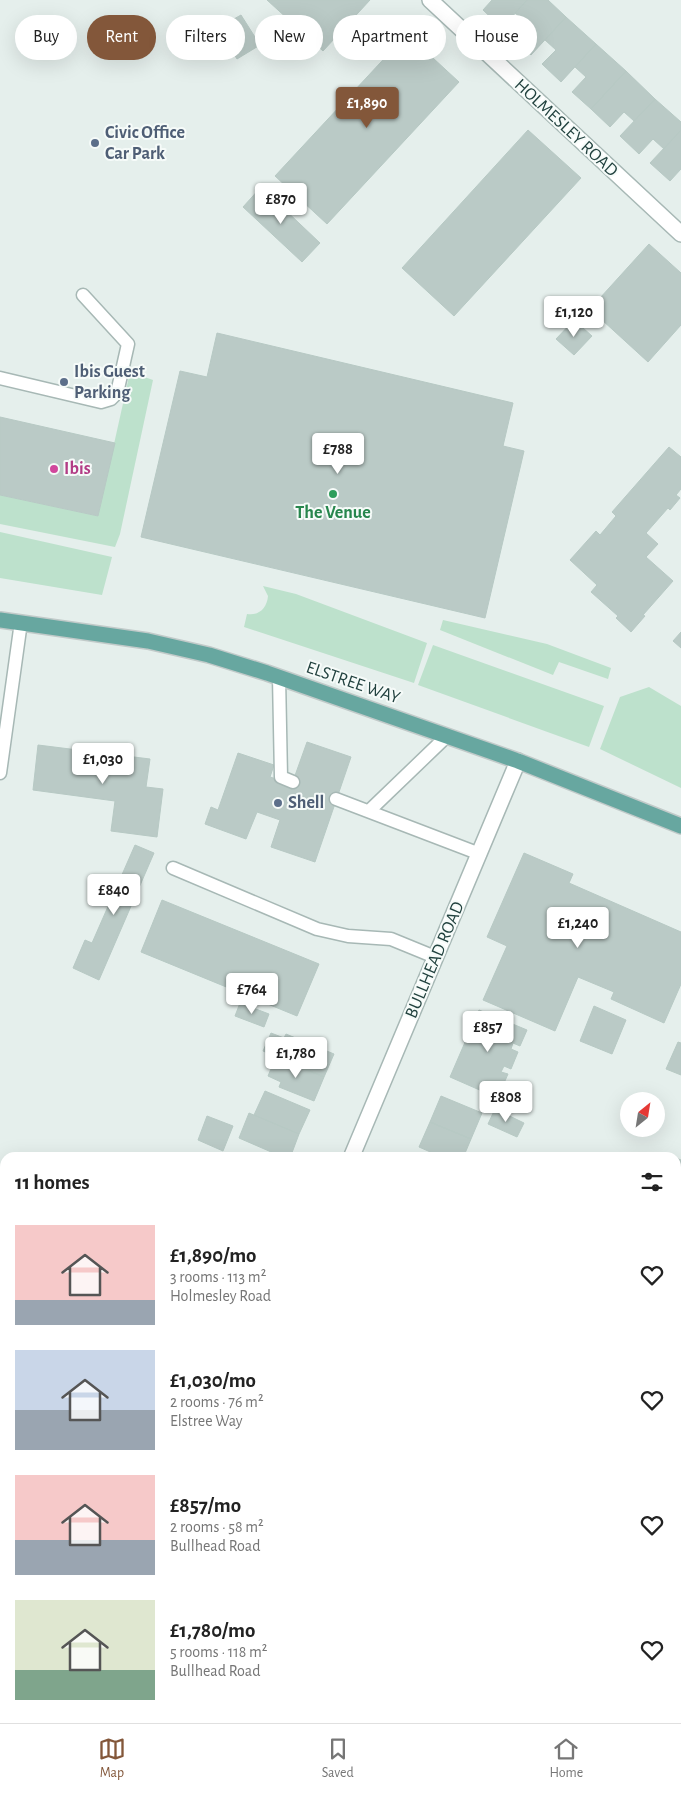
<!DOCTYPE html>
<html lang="en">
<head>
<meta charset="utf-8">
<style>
  body { margin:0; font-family:"Alegreya Sans",sans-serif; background:#f2f2f2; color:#222; height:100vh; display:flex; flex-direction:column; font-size:19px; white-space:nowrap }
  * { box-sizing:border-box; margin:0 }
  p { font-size:16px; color:#767676 }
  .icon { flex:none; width:28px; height:28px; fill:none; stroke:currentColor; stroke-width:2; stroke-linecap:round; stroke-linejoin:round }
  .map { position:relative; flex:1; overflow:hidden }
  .side { position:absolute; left:0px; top:1152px; width:681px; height:571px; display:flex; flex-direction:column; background:#fff; border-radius:15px 15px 0 0; box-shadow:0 5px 20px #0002 }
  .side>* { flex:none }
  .top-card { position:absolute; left:15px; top:15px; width:651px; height:45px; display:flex; gap:10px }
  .needle { width:32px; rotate:30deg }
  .fabs { position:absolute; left:620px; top:1092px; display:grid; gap:10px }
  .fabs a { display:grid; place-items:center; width:45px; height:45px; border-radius:50%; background:#fff; box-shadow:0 5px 20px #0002; font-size:25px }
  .price { position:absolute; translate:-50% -42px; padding:0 11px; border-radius:5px; background:#fff; color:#222; font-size:16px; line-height:32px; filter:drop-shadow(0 1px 2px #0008) }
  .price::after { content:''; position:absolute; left:50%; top:30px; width:15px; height:11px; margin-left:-8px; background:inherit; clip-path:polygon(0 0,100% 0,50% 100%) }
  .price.selected { background:#83573a; color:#fff }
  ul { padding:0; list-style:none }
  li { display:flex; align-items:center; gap:15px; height:125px; padding:0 15px }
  li span { display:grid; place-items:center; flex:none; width:140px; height:100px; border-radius:0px; color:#555 }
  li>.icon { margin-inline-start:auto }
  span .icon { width:60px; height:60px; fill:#fffc; stroke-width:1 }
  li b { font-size:21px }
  h2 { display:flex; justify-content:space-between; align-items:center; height:60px; padding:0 15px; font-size:21px }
  .tag { padding:0 18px; border-radius:22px; background:#fff; box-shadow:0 5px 20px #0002; font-size:18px; line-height:45px }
  .tag.selected { background:#83573a; color:#fff }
  .tab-bar { display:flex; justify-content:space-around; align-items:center; height:70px; border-top:1px solid #e0e0e0; background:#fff; font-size:14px; color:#767676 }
  .tab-bar a { display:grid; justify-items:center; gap:2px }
  .tab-bar .selected { color:#83573a }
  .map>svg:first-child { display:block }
  .built { fill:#d3dfdb }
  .green { fill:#bde1cc }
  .building { fill:#bacac6; stroke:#b7c9c4 }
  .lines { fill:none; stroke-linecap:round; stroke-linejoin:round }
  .service-casing { stroke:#a7b8b5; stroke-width:15 }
  .minor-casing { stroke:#a7b8b5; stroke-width:18 }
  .primary-casing { stroke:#c1cac9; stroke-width:18 }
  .service { stroke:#fff; stroke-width:12 }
  .minor { stroke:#fff; stroke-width:15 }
  .primary { stroke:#67a7a0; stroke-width:15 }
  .service-dot { fill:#5c6f8a; stroke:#f6fbf9; stroke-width:2 }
  .hotel-dot { fill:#d1479c; stroke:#f6fbf9; stroke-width:2 }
  .leisure-dot { fill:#2e9e5b; stroke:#f6fbf9; stroke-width:2 }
  .labels { text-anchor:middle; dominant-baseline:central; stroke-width:4; stroke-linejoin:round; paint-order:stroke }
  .street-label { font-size:18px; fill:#22423f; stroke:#f6fbf9 }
  .service-label { font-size:18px; font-weight:bold; fill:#4e5e75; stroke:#f6fbf9; text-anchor:start }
  .hotel-label { font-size:18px; font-weight:bold; fill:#b23c85; stroke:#f6fbf9; text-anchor:start }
  .leisure-label { font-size:18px; font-weight:bold; fill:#27864d; stroke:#f6fbf9 }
</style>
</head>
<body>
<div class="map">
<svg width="681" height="1723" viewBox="0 0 681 1723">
  <rect width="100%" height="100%" fill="#e5efec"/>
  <!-- built -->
  <path class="built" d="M676,1304L681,1306V1723H445L447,1719H676Z"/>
  <!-- green -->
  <path class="green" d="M130,372L153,380L120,534L115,547L0,524V495L98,516Z
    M0,532L112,557L102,595L0,578Z
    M263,586L296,594L427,643L414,683L244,627L247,614C259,616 267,608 268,596Z
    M443,620L547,644L611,668L608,679L559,662L553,675L440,630Z
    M433,645L604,706L589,747L418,685Z
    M649,687L681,706V788L600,749L620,697Z"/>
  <!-- building -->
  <path class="building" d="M267,0H370L323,51Z
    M492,0H527L502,28L483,10Z
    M527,0H548L566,17L531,55L512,37L526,22L515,13Z
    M241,15L260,45L237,59L218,28Z
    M566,17L596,44L561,82L542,64L556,50L545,40Z
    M407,34L459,82L327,224L275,176Z
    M596,44L626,71L591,109L572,92L586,77L575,67Z
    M626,71L655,99L634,121L624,112L610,127L591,109Z
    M655,99L681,122V130L664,149L653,139L639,154L620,136Z
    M528,130L581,178L454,316L402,268Z
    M681,130V169L670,181L650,163Z
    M261,187L320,243L302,262L243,207Z
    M649,244L681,273V325L648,362L590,309Z
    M574,320L592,336L574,355L556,339Z
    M217,333L513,403L503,446L524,451L485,618L141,537L180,371L207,377Z
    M0,417L115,443L98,516L0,495Z
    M669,447L681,457V489L676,495L680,498L670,510L668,508L646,533L658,544L646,557L673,581L643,615L645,616L631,632L616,618L618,616L591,592L597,585L570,560L596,531L600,535L616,516L612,512Z
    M681,632V648L673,641Z
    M307,742L351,757L315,862L271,847L280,820L257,812L246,839L205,824L211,807L218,810L238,753L274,765L270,777L292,784Z
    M38,745L150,759L146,787L163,789L157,837L111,831L115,801L33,790Z
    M135,845L154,853L99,980L73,968L85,940L92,943Z
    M524,853L573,874L569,883L681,932V984L664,1023L611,999L614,992L578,977L555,1031L483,1000L507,946L487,937Z
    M162,900L319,964L297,1016L141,952Z
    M240,1003L269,1014L264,1027L235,1016Z
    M594,1006L626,1020L612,1054L580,1041Z
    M479,1010L527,1030L520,1046L513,1043L511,1049L518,1052L511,1069L504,1066L501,1072L508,1074L501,1090L494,1087L491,1095L450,1077Z
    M271,1033L284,1038L286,1034L334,1054L324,1077L263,1051Z
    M678,1042L681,1043V1075L666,1069Z
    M276,1057L324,1077L314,1101L279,1087L281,1082L268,1076Z
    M265,1091L310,1110L299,1134L254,1115Z
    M441,1096L482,1113L471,1139L430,1122Z
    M495,1109L524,1123L517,1137L488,1124Z
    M249,1113L299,1134L290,1158H285L239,1138Z
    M207,1116L233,1126L223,1151L198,1140Z
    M430,1122L471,1139L463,1158H444L419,1147Z
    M676,1158L681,1160V1180L676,1178Z
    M676,1315L681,1318V1545L676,1543Z
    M0,1586L5,1588V1604L0,1602Z
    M0,1602L5,1604V1618L0,1616Z
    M676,1626L681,1628V1708L676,1706Z
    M2,1704L5,1705V1719H39L49,1723H0V1709Z
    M190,1719H240L242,1720L240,1723H188Z
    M474,1719H618L617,1723H484Z"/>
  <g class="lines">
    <!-- service casing -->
    <g class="service-casing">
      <path id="service" d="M0,378L101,402L111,399L117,393L128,344L83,295
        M279,677L281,777L293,782
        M0,773L21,622
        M336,799L480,854
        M369,811L447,736
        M173,868L317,929L348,936L391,939L435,957
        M676,1606L681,1608"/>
    </g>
    <!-- minor casing -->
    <g class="minor-casing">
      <path id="minor" d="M430,0L681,234
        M351,1158L518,761
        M114,1723L116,1719"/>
    </g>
    <!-- primary casing -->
    <g class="primary-casing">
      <path id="primary" d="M0,620L148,641L209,655L267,673L518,761L681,826"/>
    </g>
    <!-- service -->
    <use href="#service" class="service"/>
    <!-- minor -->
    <use href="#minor" class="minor"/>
    <!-- primary -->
    <use href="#primary" class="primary"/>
  </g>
  <!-- markers -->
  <g class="service-dot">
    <circle cx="95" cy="143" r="5"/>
    <circle cx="64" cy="382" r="5"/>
    <circle cx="278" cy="803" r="5"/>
  </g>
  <circle class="hotel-dot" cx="54" cy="469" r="5"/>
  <circle class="leisure-dot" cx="333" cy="494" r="5"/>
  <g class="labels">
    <!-- street labels -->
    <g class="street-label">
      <text transform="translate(566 128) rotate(43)">HOLMESLEY ROAD</text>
      <text transform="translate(353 683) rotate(19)">ELSTREE WAY</text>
      <text transform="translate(435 960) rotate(-67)">BULLHEAD ROAD</text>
    </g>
    <!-- service labels -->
    <g class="service-label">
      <text x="105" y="133">Civic Office<tspan x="105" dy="21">Car Park</tspan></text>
      <text x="74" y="372">Ibis Guest<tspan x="74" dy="21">Parking</tspan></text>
      <text x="288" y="803">Shell</text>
    </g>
    <!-- hotel labels -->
    <g class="hotel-label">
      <text x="64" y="469">Ibis</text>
    </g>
    <!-- leisure labels -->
    <g class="leisure-label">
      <text x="333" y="513">The Venue</text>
    </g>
  </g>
</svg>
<div class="fabs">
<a><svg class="needle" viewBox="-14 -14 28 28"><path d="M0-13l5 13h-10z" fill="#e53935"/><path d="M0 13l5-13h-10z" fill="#767676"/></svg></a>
</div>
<b class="price selected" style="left:367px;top:129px">£1,890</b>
<b class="price" style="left:281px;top:225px">£870</b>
<b class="price" style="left:574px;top:338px">£1,120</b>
<b class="price" style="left:338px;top:475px">£788</b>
<b class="price" style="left:103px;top:785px">£1,030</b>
<b class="price" style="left:114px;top:916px">£840</b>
<b class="price" style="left:578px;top:949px">£1,240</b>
<b class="price" style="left:252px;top:1015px">£764</b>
<b class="price" style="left:488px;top:1053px">£857</b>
<b class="price" style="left:296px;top:1079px">£1,780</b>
<b class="price" style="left:506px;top:1123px">£808</b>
<div class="top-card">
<a class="tag">Buy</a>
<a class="tag selected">Rent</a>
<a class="tag">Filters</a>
<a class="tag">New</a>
<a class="tag">Apartment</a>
<a class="tag">House</a>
</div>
<section class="side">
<h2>11 homes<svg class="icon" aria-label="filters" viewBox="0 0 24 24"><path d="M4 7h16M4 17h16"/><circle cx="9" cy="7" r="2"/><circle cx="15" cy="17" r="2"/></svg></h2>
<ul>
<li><span style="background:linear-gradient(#f6c9c9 75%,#9aa5b1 0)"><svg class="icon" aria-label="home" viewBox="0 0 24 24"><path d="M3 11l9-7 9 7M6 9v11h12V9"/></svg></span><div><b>£1,890/mo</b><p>3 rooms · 113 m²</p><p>Holmesley Road</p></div><svg class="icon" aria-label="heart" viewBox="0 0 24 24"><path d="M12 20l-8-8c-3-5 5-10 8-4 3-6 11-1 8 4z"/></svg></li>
<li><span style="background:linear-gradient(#c9d6e8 60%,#9aa5b1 0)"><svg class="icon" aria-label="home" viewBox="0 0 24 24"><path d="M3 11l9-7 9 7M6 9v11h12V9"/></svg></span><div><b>£1,030/mo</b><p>2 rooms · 76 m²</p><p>Elstree Way</p></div><svg class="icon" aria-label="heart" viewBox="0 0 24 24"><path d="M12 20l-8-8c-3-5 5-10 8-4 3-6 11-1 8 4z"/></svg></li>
<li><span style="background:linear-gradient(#f6c9c9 65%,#9aa5b1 0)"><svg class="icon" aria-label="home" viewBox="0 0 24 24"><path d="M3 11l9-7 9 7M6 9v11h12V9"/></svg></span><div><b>£857/mo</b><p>2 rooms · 58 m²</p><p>Bullhead Road</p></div><svg class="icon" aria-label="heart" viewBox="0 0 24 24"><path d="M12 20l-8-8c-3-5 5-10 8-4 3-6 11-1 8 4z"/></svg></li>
<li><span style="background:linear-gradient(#dfe7d0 70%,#7fa58c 0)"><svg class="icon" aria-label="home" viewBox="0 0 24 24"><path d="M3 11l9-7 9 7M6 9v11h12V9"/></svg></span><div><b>£1,780/mo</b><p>5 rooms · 118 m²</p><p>Bullhead Road</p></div><svg class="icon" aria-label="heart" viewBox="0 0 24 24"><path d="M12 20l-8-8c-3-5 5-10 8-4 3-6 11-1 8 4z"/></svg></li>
</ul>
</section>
</div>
<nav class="tab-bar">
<a class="selected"><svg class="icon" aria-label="map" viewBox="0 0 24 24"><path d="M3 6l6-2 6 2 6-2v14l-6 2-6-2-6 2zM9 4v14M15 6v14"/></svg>Map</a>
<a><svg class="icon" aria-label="saved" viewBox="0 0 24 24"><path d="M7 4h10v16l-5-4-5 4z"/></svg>Saved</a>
<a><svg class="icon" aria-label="home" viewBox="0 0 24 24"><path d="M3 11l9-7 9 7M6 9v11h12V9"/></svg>Home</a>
</nav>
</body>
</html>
